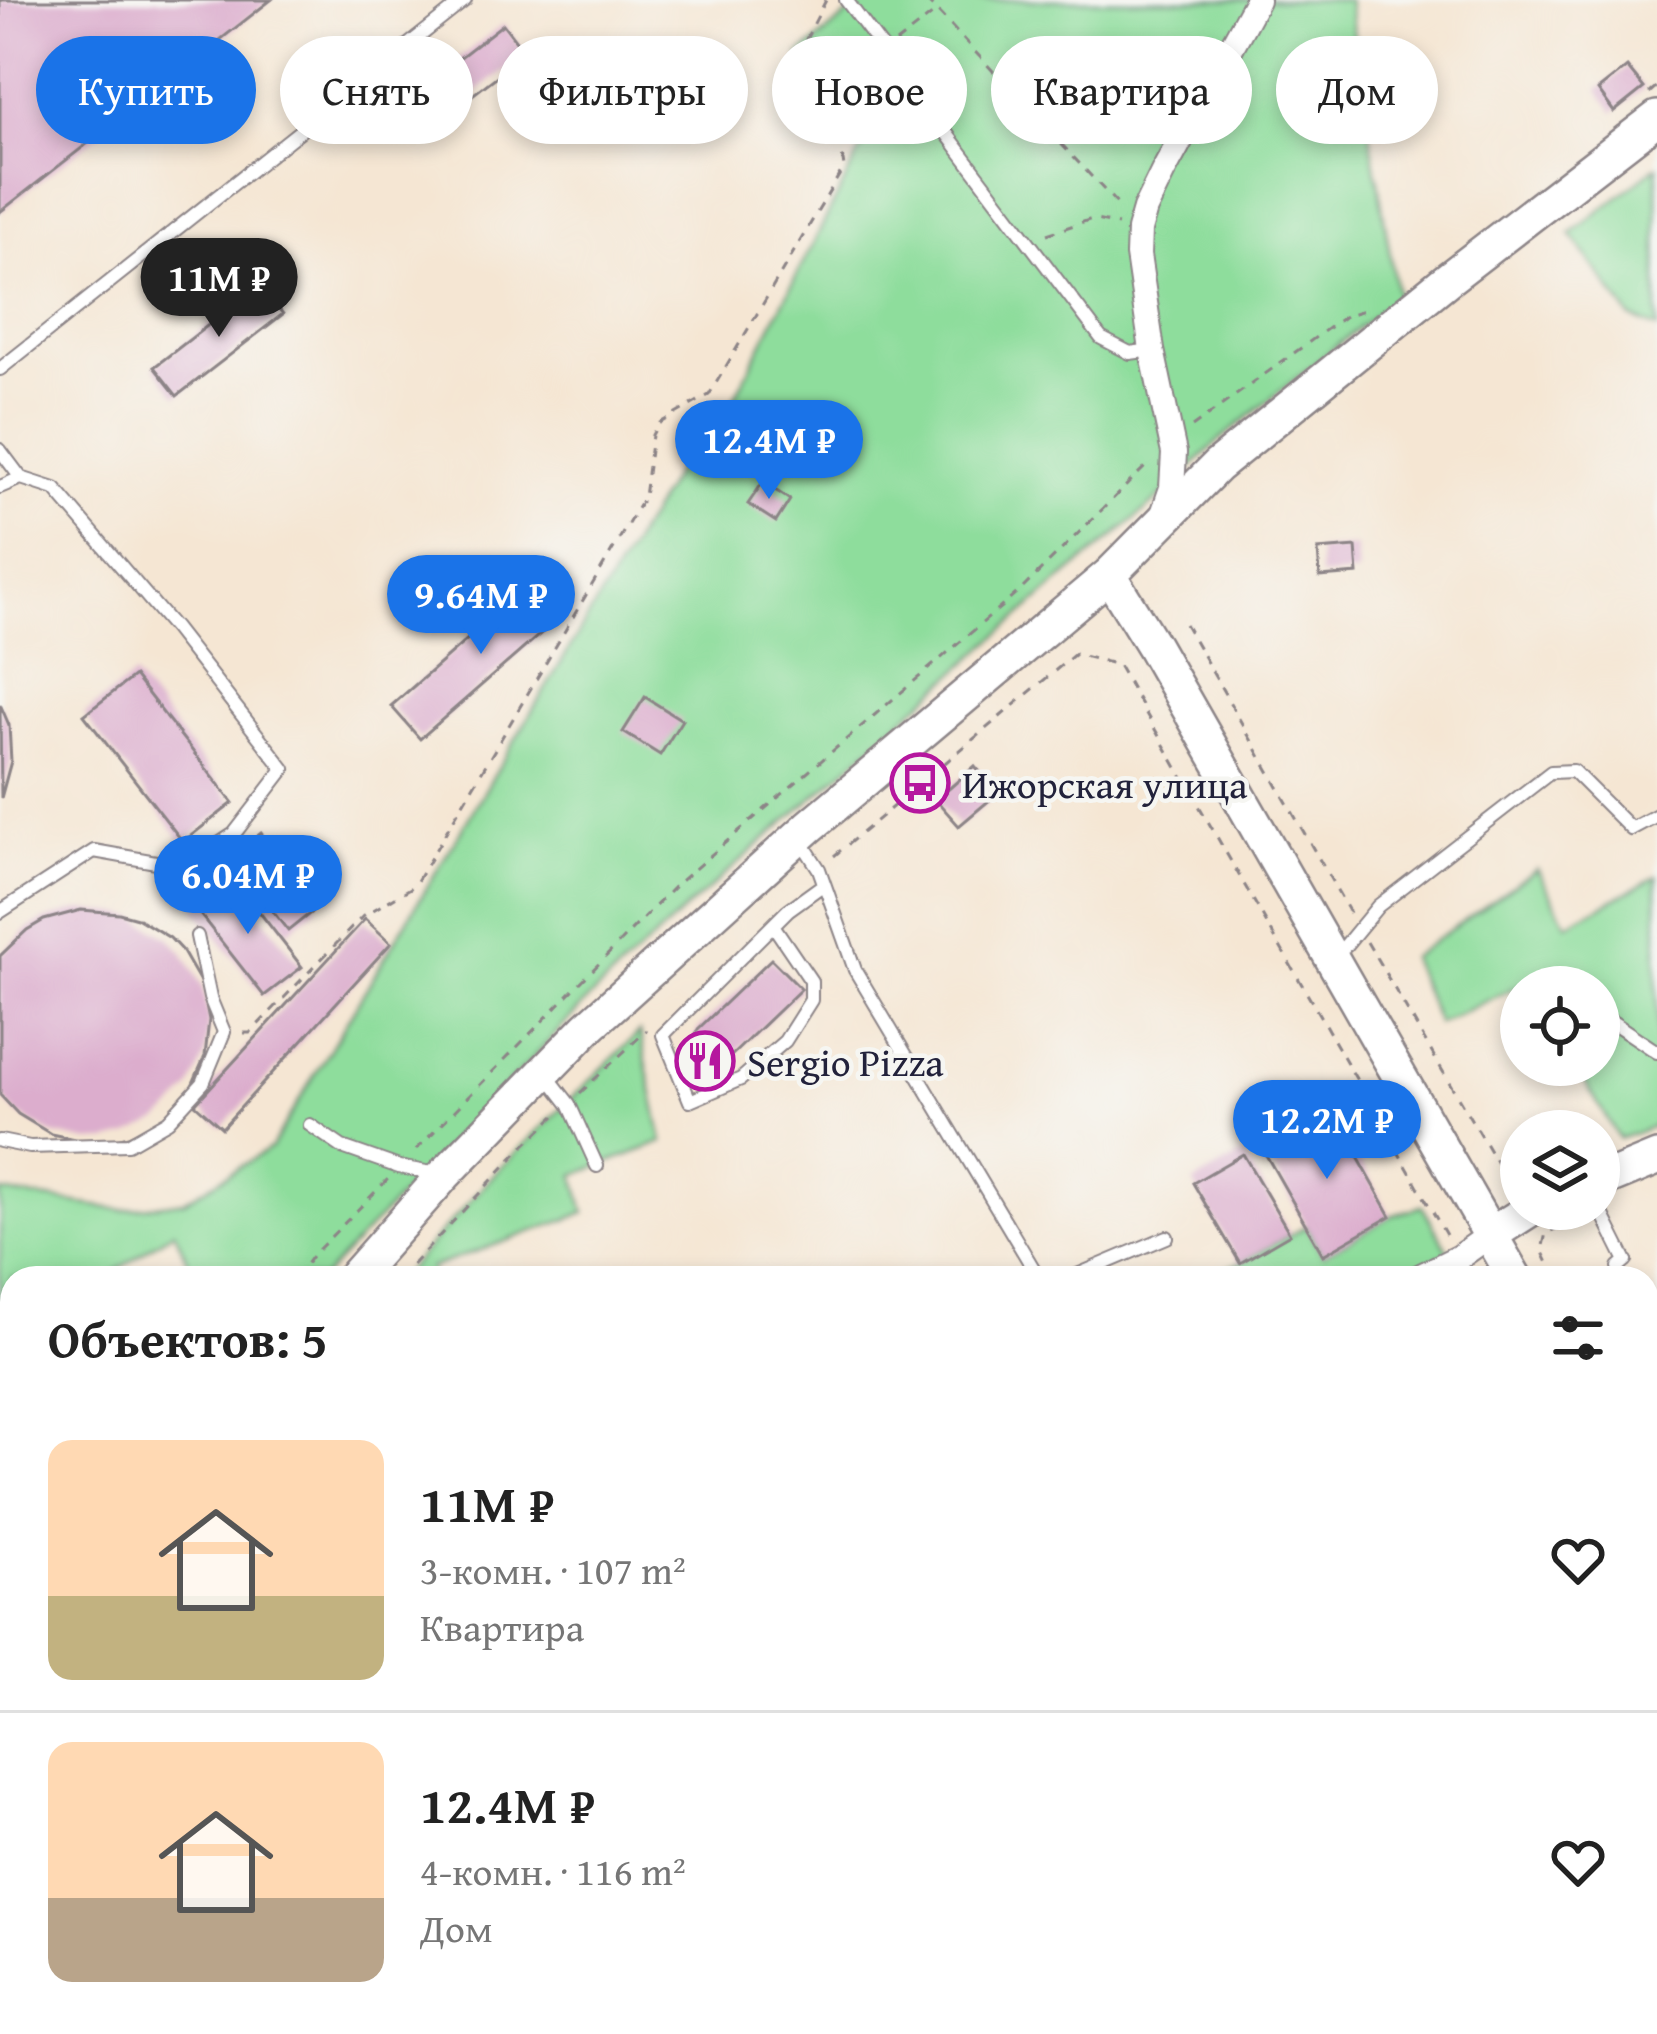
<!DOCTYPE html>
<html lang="ru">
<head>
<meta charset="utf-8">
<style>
  body { margin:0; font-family:"Gentium Book Plus",serif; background:#f6f6f6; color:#222; height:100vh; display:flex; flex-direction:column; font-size:45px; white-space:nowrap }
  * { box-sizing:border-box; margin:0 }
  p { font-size:39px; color:#767676 }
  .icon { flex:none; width:66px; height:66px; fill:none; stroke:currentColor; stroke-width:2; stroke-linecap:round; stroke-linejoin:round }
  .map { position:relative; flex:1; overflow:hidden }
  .panel { position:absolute; left:0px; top:1266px; width:1659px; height:768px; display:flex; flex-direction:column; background:#fff; border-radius:36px 36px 0 0; box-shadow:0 6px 18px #0003 }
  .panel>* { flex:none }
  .hud { position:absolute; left:36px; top:36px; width:1587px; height:108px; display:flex; gap:24px }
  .fabs { position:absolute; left:1500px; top:966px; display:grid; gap:24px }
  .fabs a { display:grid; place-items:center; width:120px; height:120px; border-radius:50%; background:#fff; box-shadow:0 6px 18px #0003; font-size:60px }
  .price { position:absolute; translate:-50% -102px; padding:0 27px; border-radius:42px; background:#1a73e8; color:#fff; font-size:39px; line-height:78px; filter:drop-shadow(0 3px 6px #0008) }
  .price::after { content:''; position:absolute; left:50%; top:72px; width:36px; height:27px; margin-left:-18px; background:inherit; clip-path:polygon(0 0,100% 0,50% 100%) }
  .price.active { background:#222; color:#fff }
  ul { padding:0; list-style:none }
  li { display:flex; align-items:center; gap:36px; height:300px; padding:0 48px }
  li+li { border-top:3px solid #e0e0e0 }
  li span { display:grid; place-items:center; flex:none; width:336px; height:240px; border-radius:24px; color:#555 }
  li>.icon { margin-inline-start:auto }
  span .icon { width:144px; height:144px; fill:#fffc; stroke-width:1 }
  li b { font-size:51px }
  h2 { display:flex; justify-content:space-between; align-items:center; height:144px; padding:0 48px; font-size:51px }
  .pill { padding:0 42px; border-radius:54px; background:#fff; box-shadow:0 6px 18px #0003; font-size:42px; line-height:108px }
  .pill.active { background:#1a73e8; color:#fff }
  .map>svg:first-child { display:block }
  .green { fill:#8edd9c; stroke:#58806c; stroke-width:3 }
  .forest { fill:#72bc84; stroke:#4a6f60; stroke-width:3 }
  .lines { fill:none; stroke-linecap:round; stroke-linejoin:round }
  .river { stroke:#5abdd9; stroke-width:36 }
  .building { fill:#dcadcd }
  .lane-casing { stroke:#8c8487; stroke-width:16 }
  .street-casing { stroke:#8c8487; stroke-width:28 }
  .secondary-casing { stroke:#8c8487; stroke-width:38 }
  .path { stroke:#8c8487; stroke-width:3; stroke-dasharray:9 9; stroke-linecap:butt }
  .lane { stroke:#fff; stroke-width:12 }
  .street { stroke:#fff; stroke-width:24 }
  .secondary { stroke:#fff; stroke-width:33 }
  .labels { text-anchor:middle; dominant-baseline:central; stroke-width:9; stroke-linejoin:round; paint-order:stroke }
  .poi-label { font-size:39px; fill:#22223b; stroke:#f6f6f2; text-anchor:start }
</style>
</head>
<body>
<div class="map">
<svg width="1657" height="2034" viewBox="0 0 1657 2034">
  <rect width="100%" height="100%" fill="#f6f6f2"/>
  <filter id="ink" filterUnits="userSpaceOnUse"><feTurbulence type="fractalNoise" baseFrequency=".00833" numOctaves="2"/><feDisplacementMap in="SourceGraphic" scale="24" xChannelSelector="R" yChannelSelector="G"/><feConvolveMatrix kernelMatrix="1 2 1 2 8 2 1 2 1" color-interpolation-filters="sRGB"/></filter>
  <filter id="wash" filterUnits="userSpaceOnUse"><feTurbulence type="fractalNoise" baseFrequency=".004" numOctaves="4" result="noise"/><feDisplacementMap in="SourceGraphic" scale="48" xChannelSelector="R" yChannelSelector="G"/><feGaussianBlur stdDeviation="2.7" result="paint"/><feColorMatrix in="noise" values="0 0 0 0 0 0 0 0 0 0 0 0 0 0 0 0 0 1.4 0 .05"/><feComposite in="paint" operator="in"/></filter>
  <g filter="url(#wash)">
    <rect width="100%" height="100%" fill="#f5e6d3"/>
    <!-- green -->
    <path class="green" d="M866,0H1348L1397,297L1221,439L1152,505L1064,578L680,914L590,998L322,1278H195L174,1230L107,1278H12V1540L0,1527V1192L123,1210L184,1201L271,1148L680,464L722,422L863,146L799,56Z
      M1657,166V329L1631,318L1571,234Z
      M1537,869L1567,924L1657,876V1125L1619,1139L1575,1065H1599V987H1528L1525,983L1438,1024L1410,958Z
      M640,1032L663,1142L575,1175L585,1213L430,1268L433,1278H400L497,1171Z
      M1422,1206L1450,1253L1397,1278H1200L1240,1263L1306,1226L1323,1255L1391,1216Z
      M12,1724V1894L0,1911V1742Z"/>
    <!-- forest -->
    <path class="forest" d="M284,2022H444L445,2034H288Z"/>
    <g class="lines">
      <!-- river -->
      <path class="river" d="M340,2022L343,2034"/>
    </g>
    <g id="blocks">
      <!-- building -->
      <path class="building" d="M0,0H271L0,212Z
        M503,24L526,54L424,132L401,103Z
        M1627,67L1644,88L1614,112L1598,90Z
        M260,285L283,314L177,396L154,367Z
        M763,482L790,500L776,522L748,504Z
        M1356,547L1358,574L1320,577L1318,550Z
        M541,575L570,608L420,739L391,706Z
        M134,676L233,803L183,842L84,715Z
        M645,697L682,720L660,755L623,732Z
        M0,704L9,725L11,761L1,798Z
        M975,766L998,793L959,826L936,800Z
        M261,833L318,907L288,931L230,857Z
        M233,878L302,967L264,996L195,908Z
        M81,910L119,913L137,918L170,938L183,952L202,985L209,1020L205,1056L190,1090L163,1119L128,1136L109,1141L89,1142L51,1134L18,1114L0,1095V956L27,930L44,920Z
        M365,919L391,943L222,1128L195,1104Z
        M771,959L801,989L704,1082L691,1063L690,1052L698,1029Z
        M1331,1109L1391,1216L1323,1255L1262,1148Z
        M1243,1154L1290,1234L1240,1263L1193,1183Z
        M1647,1319L1657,1335V1373L1647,1367Z
        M1657,1770V1978L1647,1961V1776Z
        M12,1946V2017L0,2034V1963Z
        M58,2022H137L128,2034H49Z
        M590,2022H660V2023L627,2034H594Z
        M914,2022H1136V2023L1104,2034H918Z"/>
    </g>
  </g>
  <g filter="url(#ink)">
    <use href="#blocks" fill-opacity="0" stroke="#8c8487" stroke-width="3"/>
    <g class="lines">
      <!-- lane casing -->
      <g class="lane-casing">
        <path id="lane" d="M846,0L1101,338L1130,353L1152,350
          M0,369L465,0
          M0,450L21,478L0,487
          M799,838L819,869L855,970L1039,1278
          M0,912L94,851L184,867L234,834L284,769L174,628L55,489L21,478
          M773,925L811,981V1000L785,1041L741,1079L690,1101L663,1035L788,910L824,884
          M1336,957L1378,906L1551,772L1573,771L1631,829L1657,815
          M1599,1013L1657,1052
          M545,1073L569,1104L597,1166
          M310,1125L342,1147L399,1167L437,1174
          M0,1141L30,1147L128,1144L168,1121L203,1083L224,1032L210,998L197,936
          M1599,1207L1626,1261L1619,1267
          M1070,1278L1167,1237
          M1647,1304L1656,1323L1652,1328
          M0,1362L12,1357
          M0,1758L12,1769
          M0,1925L12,1933
          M561,2022L564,2034
          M896,2022L900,2034
          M1455,2022L1471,2026L1480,2034
          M1555,2022L1574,2034
          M729,2034L757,2023L765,2034
          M834,2034L864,2022
          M1160,2034L1194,2022
          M1342,2034L1375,2022
          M1643,2034L1657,2026"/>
      </g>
      <!-- street casing -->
      <g class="street-casing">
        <path id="street" d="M1162,517L1172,488L1174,453L1152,350L1138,255L1139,230L1145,209L1163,172L1257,0
          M1417,1278L1459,1257L1490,1235"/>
      </g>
      <!-- secondary casing -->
      <g class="secondary-casing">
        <path id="secondary" d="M1109,575L1153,646L1515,1278
          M1599,1182L1657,1158
          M1490,1235L1531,1209
          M353,1278L444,1175L587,1028L809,827L1109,575L1217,466L1448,279L1657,118
          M1647,1508L1657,1526
          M0,1554L12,1560
          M0,1585L12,1602
          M0,1702L12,1685"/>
      </g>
      <!-- path -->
      <path class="path" d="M926,0L936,10
        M896,43L937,11L1120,207
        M1649,93L1657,86
        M1047,234L1092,219L1118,225
        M1192,427L1345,316L1367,309
        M1185,624L1350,913
        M834,856L1075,654L1118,665L1446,1235
        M1367,942L1509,1184
        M244,1033H250L363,916L414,886L644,497L652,435L658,424L709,395L844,167L841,147L796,86V52L803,45L826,0
        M580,1093L647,1030
        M416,1150L677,884L1022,589L1148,464
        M296,1278L312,1256L388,1179
        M400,1278L523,1147L555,1116
        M1555,1278L1542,1250L1546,1233L1583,1217
        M1647,1460L1657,1478
        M0,1508L12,1525
        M1647,1572L1657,1588"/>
      <!-- lane -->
      <use href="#lane" class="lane"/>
      <!-- street -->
      <use href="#street" class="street"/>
      <!-- secondary -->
      <use href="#secondary" class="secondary"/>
    </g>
  </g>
  <!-- icons -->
  <defs>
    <g id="bus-ring" transform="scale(3)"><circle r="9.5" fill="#f6f6f2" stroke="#b5179e" stroke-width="1.5"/><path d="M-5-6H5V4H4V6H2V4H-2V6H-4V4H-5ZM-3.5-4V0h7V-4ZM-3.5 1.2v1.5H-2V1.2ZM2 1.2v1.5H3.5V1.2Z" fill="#b5179e"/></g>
    <g id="restaurant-ring" transform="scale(3)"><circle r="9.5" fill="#f6f6f2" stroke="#b5179e" stroke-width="1.5"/><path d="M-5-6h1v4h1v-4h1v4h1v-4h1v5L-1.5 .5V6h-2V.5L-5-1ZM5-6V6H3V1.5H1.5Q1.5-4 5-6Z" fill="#b5179e"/></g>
  </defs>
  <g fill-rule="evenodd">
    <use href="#bus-ring" x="920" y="783"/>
    <use href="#restaurant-ring" x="705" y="1061"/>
  </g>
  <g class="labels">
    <!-- poi labels -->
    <g class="poi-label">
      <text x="962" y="783">Ижорская улица</text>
      <text x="747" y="1061">Sergio Pizza</text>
    </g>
  </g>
</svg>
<div class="fabs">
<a><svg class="icon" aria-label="locate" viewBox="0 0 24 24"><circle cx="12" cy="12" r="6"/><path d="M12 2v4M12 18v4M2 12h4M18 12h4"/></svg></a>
<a><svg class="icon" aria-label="layers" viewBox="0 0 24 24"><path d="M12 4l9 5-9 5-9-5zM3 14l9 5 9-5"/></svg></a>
</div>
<b class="price active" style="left:219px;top:340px">11M ₽</b>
<b class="price" style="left:769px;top:502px">12.4M ₽</b>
<b class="price" style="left:481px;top:657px">9.64M ₽</b>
<b class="price" style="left:248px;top:937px">6.04M ₽</b>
<b class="price" style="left:1327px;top:1182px">12.2M ₽</b>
<div class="hud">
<a class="pill active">Купить</a>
<a class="pill">Снять</a>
<a class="pill">Фильтры</a>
<a class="pill">Новое</a>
<a class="pill">Квартира</a>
<a class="pill">Дом</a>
</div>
<section class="panel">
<h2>Объектов: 5<svg class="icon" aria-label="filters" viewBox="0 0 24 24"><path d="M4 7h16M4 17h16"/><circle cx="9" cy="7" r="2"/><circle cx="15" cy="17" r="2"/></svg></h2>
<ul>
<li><span style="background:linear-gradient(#ffd9b3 65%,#c2b280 0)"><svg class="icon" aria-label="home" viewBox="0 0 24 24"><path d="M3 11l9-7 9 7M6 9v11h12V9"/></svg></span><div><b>11M ₽</b><p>3-комн. · 107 m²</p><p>Квартира</p></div><svg class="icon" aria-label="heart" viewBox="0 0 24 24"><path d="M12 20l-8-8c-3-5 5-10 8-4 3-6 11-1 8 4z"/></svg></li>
<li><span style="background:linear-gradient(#ffd9b3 65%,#b9a48a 0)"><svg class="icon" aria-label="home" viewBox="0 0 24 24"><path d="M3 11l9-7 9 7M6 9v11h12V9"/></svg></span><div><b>12.4M ₽</b><p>4-комн. · 116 m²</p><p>Дом</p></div><svg class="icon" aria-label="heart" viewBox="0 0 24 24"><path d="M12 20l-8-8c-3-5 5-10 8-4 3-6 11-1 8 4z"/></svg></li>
</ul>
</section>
</div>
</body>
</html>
